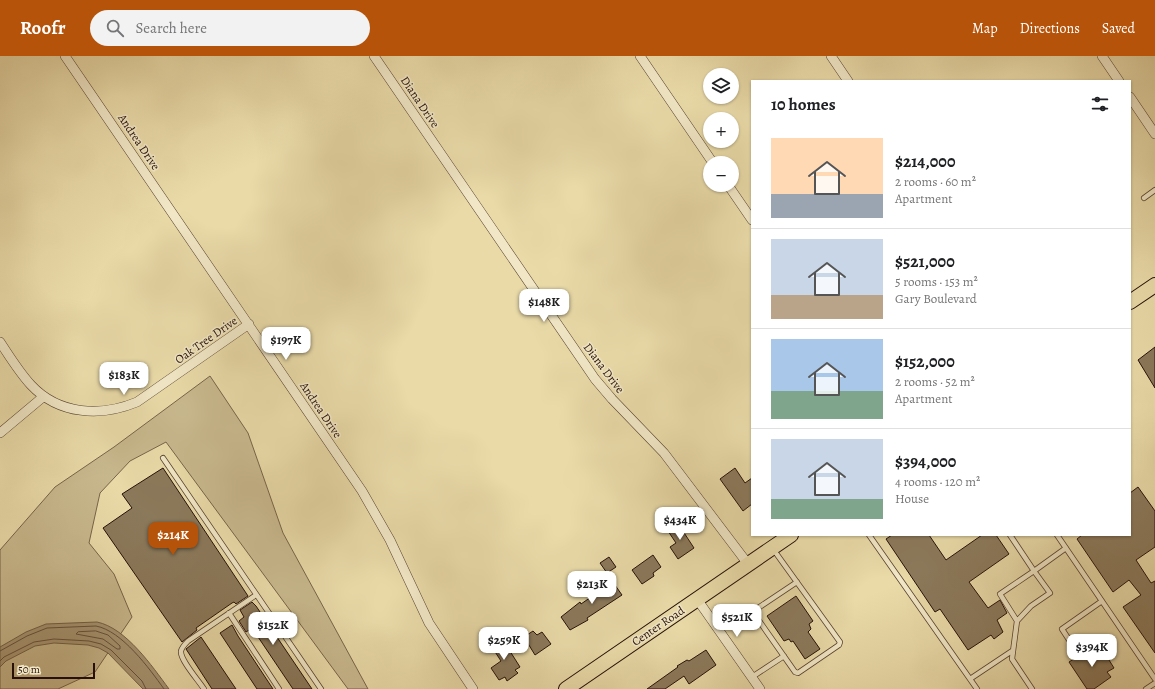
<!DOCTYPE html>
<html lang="en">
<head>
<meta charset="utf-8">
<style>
  body { margin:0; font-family:Alegreya,serif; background:#f2f2f2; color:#202124; height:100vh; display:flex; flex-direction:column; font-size:15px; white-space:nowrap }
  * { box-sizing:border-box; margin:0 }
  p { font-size:13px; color:#757577 }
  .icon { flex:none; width:22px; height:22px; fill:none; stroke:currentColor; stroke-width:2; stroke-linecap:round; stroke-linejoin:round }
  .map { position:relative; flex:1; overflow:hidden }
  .side { position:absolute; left:751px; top:24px; width:380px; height:456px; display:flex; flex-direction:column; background:#fff; border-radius:0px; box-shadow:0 1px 3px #0004 }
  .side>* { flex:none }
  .tools { position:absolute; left:703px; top:12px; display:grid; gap:8px }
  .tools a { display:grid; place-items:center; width:36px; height:36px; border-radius:50%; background:#fff; box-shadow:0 1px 3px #0004; font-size:20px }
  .scale { position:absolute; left:12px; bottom:10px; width:83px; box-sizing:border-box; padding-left:4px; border:2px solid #261008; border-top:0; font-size:11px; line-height:14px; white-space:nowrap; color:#261008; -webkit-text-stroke:3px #f1e7c6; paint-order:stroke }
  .price { position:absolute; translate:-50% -34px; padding:0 9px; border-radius:8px; background:#fff; color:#222; font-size:13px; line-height:26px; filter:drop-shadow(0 1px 2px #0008) }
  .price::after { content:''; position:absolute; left:50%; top:24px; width:12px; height:9px; margin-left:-6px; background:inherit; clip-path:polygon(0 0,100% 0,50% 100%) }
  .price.active { background:#b45309; color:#fff }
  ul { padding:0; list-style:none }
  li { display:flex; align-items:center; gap:12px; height:100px; padding:0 20px }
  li+li { border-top:1px solid #e0e0e0 }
  li span { display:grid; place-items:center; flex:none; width:112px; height:80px; border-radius:0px; color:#555 }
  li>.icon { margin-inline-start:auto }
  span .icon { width:48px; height:48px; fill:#fffc; stroke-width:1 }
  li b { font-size:17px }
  h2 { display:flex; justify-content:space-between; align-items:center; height:48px; padding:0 20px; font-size:17px }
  header { display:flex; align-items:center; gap:24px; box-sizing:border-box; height:56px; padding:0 20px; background:#b45309; color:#fff }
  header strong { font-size:19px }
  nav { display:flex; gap:22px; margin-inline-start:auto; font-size:14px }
  .search { width:280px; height:36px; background:#f2f2f2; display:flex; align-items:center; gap:10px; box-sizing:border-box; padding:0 14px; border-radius:22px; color:#757577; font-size:15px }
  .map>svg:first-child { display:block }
  .green { fill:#c8b88d; stroke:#77644a }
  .water { fill:#a79572; stroke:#736048 }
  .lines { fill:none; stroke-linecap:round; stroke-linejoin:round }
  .shore { stroke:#66523d; stroke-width:1 }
  .building { fill:#8b795b; stroke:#261008 }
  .lane-casing { stroke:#574230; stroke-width:6 }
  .street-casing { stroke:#574230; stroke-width:10 }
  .primary-casing { stroke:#261008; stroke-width:16 }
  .lane { stroke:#f1e7c6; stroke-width:4.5 }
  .street { stroke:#f1e7c6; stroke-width:9 }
  .primary { stroke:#e9daa8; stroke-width:14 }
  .labels { text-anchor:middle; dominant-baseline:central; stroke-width:3; stroke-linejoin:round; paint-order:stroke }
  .street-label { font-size:12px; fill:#261008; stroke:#f1e7c6 }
</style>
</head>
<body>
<header>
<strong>Roofr</strong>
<div class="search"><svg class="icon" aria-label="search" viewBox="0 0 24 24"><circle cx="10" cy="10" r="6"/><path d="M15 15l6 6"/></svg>Search here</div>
<nav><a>Map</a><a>Directions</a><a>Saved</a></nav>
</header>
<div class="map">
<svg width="1155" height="633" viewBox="0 0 1155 633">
  <rect width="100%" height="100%" fill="#e9daa8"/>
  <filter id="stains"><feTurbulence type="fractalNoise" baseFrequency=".005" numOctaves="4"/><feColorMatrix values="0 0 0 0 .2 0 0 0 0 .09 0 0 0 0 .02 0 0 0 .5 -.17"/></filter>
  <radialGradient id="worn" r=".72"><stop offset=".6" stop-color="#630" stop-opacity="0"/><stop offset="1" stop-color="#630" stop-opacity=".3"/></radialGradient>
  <!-- green -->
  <path class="green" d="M210,320L248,377L283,477L368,633H348L166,386L130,405L100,437L89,487L114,518L132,561L95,616L58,633H0V494L55,431L114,391Z"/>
  <!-- water -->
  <path class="water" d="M97,566C126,572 152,610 169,633H143L108,597L99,592L88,589L54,587L35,590L6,605L0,611V591L26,576L46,568Z"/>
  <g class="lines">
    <!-- shore -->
    <path class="shore" d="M96,575L108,579L120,590V593H117L103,583L76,578L78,576Z
      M0,595L27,580L47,572L96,570C122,575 149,612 164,633
      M0,605L4,601L34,586L54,583L89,585L101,588L111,594L142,625L146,633"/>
  </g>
  <!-- building -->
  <path class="building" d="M1155,291V332L1138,304Z
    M163,412L248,540L236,548L234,546L232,547L196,572L197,574L182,586L103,472L132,452L122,438Z
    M735,412L745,427L752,422V448L743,455L720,423Z
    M1138,431L1155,455V491L1136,504L1151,527L1155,525V597L1123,551L1141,539L1129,524L1113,536L1077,483L1082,479H1130V437Z
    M677,466L694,492L678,503L670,491L676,487L666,472Z
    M892,479H929L946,504L982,479H996L1009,498L969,526L988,552L1000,544L1007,557L997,564L1003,576L994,583L991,579L968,594L940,553L935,556L886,483Z
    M653,499L661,511L653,517L654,520L642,528L632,514Z
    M609,501L616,511L607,517L600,507Z
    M610,522L622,539L587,562L588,564L570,574L561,561L580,546L581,548L604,532L601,528Z
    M796,540L813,565L809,568L811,573L808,576L820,593L805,603L793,585L791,586L789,583L784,585L767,560Z
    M252,546L256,550L312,633H293L252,572L246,576L239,565L244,561L240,554Z
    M232,569L238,580L273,633H257L220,577Z
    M533,575L537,579L542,576L551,588L535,599L524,581Z
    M201,581L236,633H212L186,593Z
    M501,581L520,611L515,614L518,617L507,625L505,621L499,624L491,612L501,605L490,588Z
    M1091,592L1094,597L1098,594L1104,596L1114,612L1107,616L1111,621L1094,633H1087L1069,606Z
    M706,594L716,609L689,628L684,620L665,633H647L678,611L677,610L687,604L689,605Z"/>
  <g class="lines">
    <!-- lane casing -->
    <g class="lane-casing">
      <path id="lane" d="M1144,142L1155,134
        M163,402L321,633
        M869,479L977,633
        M1010,479L1034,515L1066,492
        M1057,479L1155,623
        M773,493L840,586L839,589L798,617L795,616L755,559V554L797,526
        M229,557L279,633
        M1017,565L1000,538L1034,515L1050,537L1031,550L1017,565L1012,603L1032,633
        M1075,593L1062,573L1102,545
        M752,621L784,600
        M970,623L1012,595
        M204,633C199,625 180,604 181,595C182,591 185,588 188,585L256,539
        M1146,633L1155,627"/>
    </g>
    <!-- street casing -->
    <g class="street-casing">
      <path id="street" d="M65,0L362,435L390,484L429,567L473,633
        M374,0L595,323L612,343L664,397L748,508
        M640,0L713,107
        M831,0L848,25
        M1102,0L1119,25
        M1130,41L1155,78
        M728,129L752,164
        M0,286C10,301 19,316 31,329C59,359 101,361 137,346L249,268
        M0,377L43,341
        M697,543L760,633"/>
    </g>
    <!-- primary casing -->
    <g class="primary-casing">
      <path id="primary" d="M1130,246L1155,229
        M566,633L791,479"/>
    </g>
    <!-- lane -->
    <use href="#lane" class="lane"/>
    <!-- street -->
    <use href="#street" class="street"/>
    <!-- primary -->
    <use href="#primary" class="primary"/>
  </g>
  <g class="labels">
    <!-- street labels -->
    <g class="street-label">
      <text transform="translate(420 46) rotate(56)">Diana Drive</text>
      <text transform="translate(139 86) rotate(56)">Andrea Drive</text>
      <text transform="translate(206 284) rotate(-35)">Oak Tree Drive</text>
      <text transform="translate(604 312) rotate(53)">Diana Drive</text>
      <text transform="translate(321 354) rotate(56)">Andrea Drive</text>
      <text transform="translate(658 570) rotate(-34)">Center Road</text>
    </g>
  </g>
  <rect width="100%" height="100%" filter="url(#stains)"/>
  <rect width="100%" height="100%" fill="url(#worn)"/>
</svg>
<div class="tools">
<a><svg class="icon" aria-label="layers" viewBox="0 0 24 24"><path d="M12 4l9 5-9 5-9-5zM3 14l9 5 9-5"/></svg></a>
<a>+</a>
<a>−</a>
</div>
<div class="scale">50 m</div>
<b class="price" style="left:544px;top:267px">$148K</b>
<b class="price" style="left:286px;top:305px">$197K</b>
<b class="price" style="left:124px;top:340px">$183K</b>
<b class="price" style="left:680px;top:485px">$434K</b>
<b class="price active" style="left:173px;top:500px">$214K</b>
<b class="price" style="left:592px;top:549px">$213K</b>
<b class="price" style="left:737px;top:582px">$521K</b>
<b class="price" style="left:273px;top:590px">$152K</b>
<b class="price" style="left:504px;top:605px">$259K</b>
<b class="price" style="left:1092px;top:612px">$394K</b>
<section class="side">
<h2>10 homes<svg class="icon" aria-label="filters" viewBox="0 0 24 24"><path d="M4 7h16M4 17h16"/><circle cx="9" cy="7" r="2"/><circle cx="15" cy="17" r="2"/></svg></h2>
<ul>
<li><span style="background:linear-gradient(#ffd9b3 70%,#9aa5b1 0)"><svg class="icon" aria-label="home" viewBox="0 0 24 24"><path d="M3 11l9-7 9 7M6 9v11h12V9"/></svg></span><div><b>$214,000</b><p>2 rooms · 60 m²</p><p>Apartment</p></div></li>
<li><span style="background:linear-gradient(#c9d6e8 70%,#b9a48a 0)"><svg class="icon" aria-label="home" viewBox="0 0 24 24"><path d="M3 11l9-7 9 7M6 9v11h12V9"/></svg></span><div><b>$521,000</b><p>5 rooms · 153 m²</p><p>Gary Boulevard</p></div></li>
<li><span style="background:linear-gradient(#a9c7e8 65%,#7fa58c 0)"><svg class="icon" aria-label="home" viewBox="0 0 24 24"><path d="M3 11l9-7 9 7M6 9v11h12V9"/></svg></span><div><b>$152,000</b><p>2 rooms · 52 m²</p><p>Apartment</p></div></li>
<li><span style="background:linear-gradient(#c9d6e8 75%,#7fa58c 0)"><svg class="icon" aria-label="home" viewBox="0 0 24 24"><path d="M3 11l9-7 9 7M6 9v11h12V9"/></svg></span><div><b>$394,000</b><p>4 rooms · 120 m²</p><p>House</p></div></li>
</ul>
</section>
</div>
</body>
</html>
